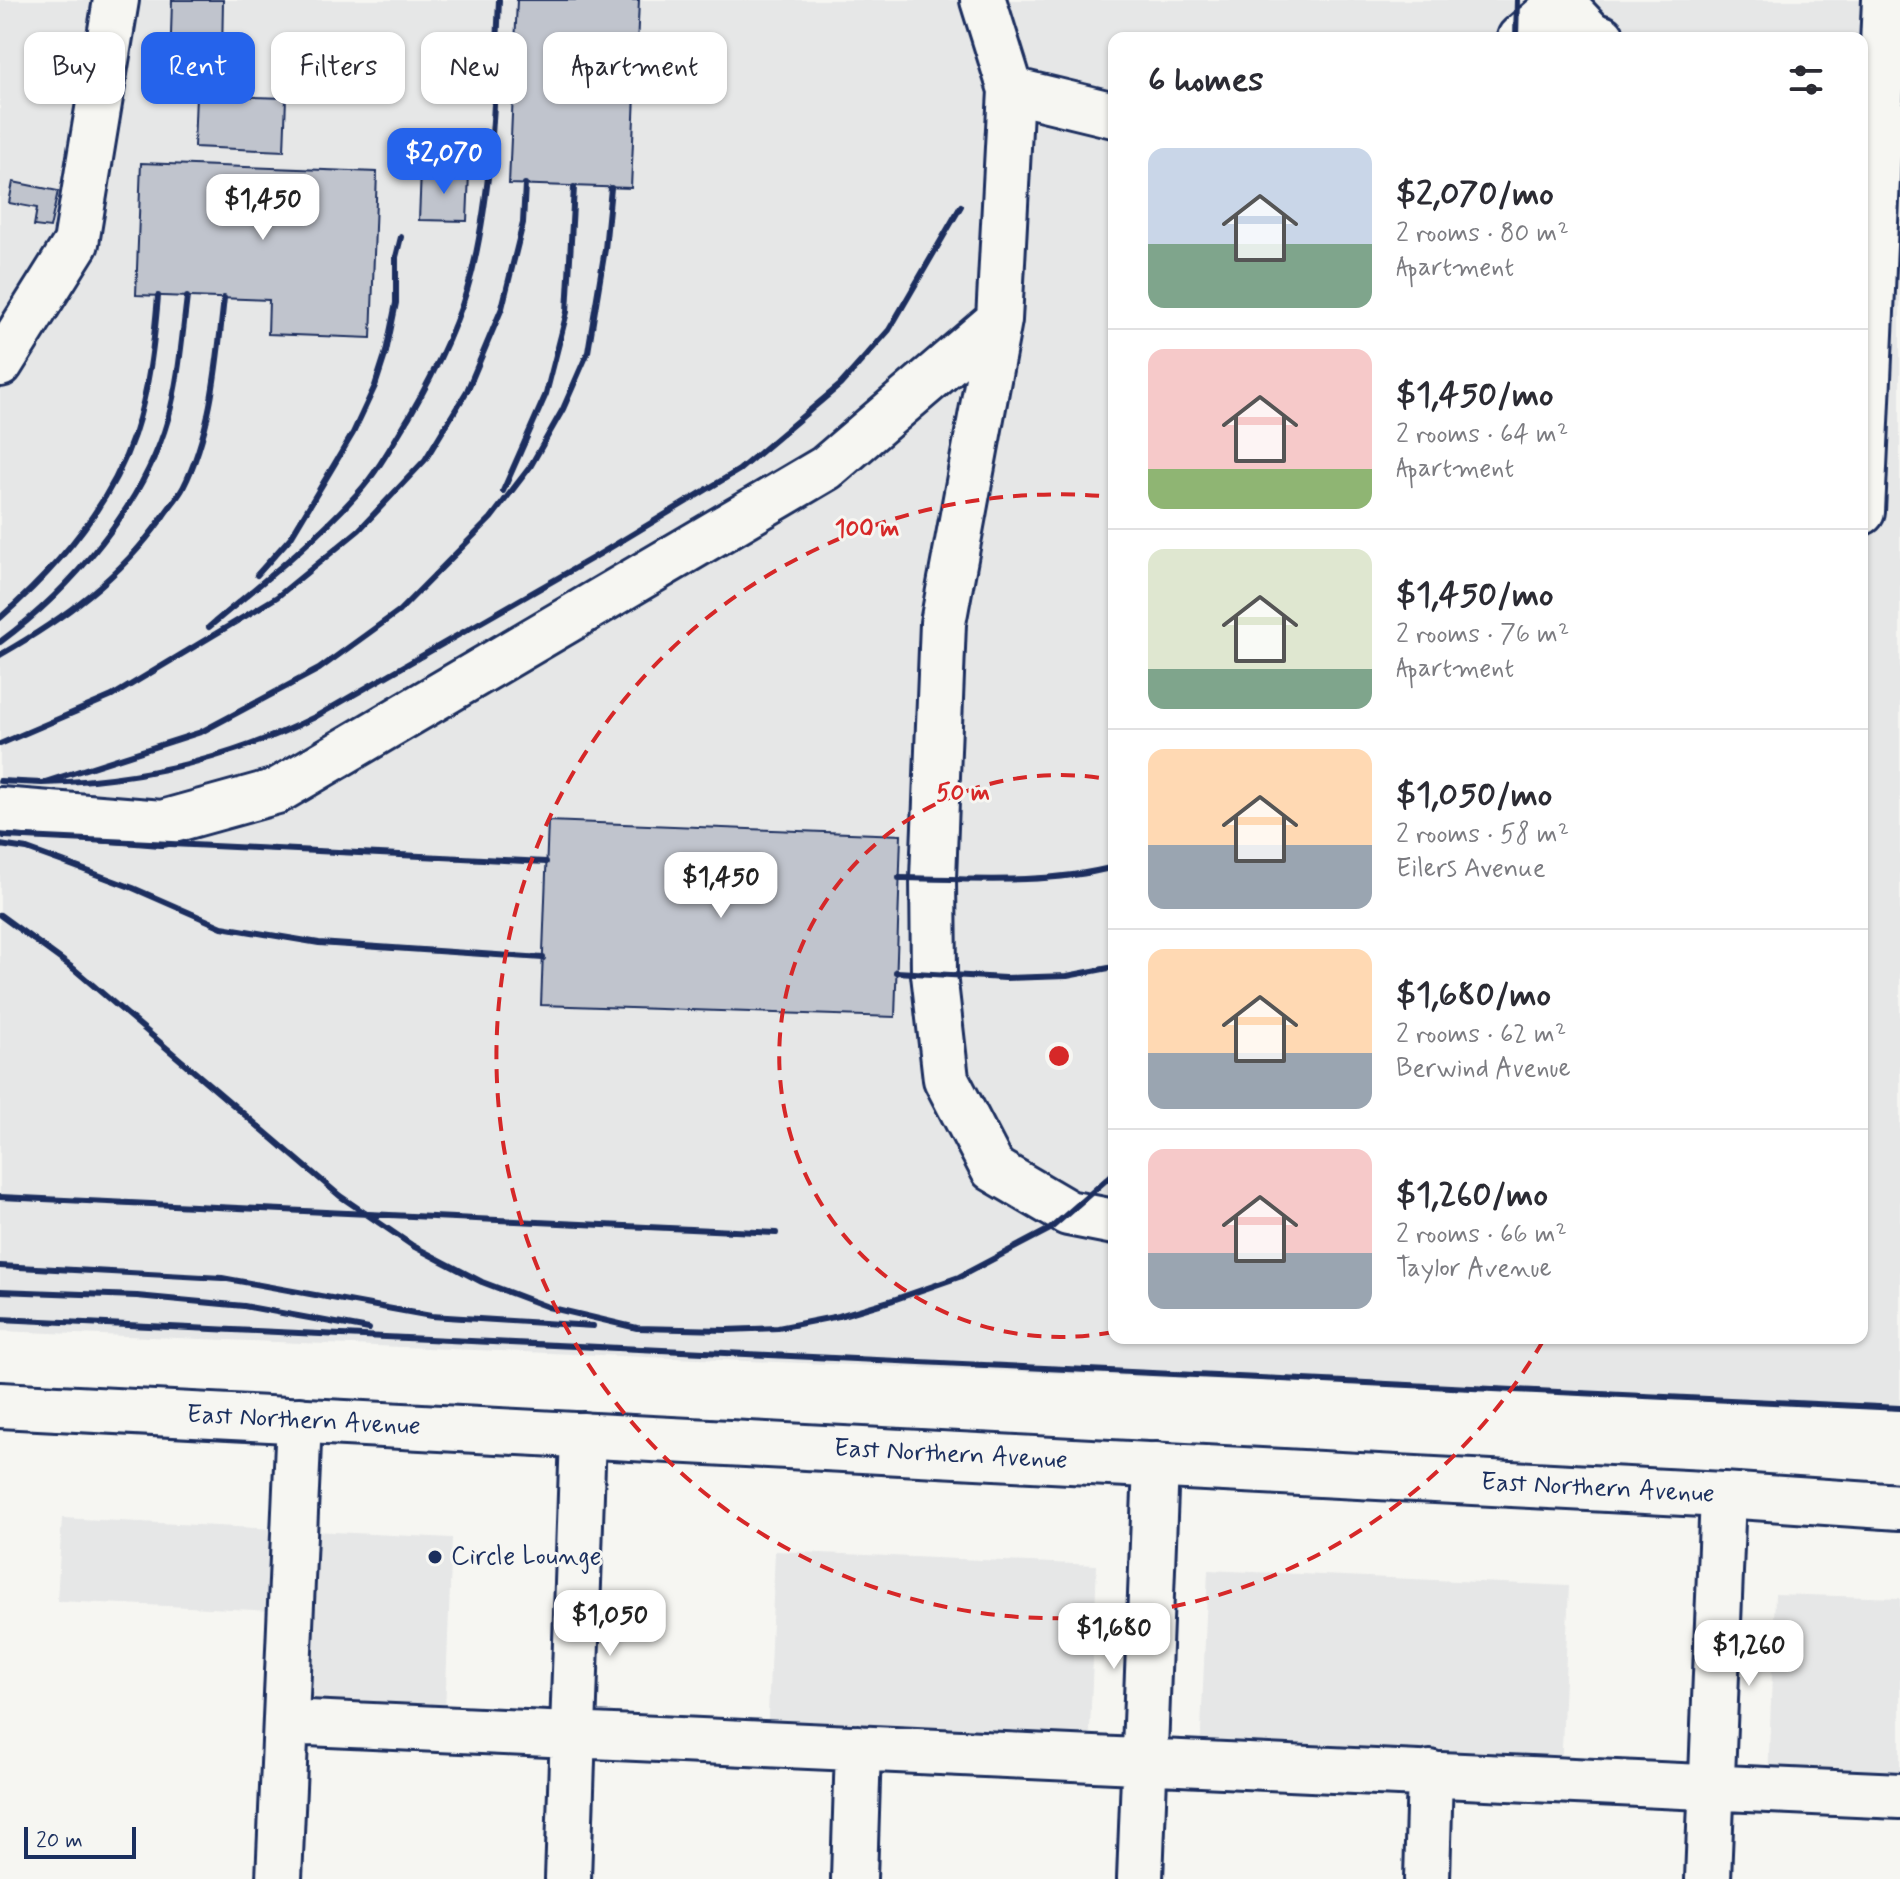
<!DOCTYPE html>
<html lang="en">
<head>
<meta charset="utf-8">
<style>
  body { margin:0; font-family:Mynerve,sans-serif; background:#f2f2f3; color:#2b2b33; height:100vh; display:flex; flex-direction:column; font-size:30px; white-space:nowrap }
  * { box-sizing:border-box; margin:0 }
  p { font-size:26px; color:#7c7c81 }
  .icon { flex:none; width:44px; height:44px; fill:none; stroke:currentColor; stroke-width:2; stroke-linecap:round; stroke-linejoin:round }
  .map { position:relative; flex:1; overflow:hidden }
  .sheet { position:absolute; left:1108px; top:32px; width:760px; height:1312px; display:flex; flex-direction:column; background:#fff; border-radius:16px; box-shadow:0 2px 6px #0004 }
  .sheet>* { flex:none }
  .hud { position:absolute; left:24px; top:32px; width:760px; height:72px; display:flex; gap:16px }
  .scale { position:absolute; left:24px; bottom:20px; width:112px; box-sizing:border-box; padding-left:8px; border:4px solid #1b2f5e; border-top:0; font-size:22px; line-height:28px; white-space:nowrap; color:#1b2f5e; -webkit-text-stroke:6px #f6f6f2; paint-order:stroke }
  .price { position:absolute; translate:-50% -68px; padding:0 18px; border-radius:16px; background:#fff; color:#222; font-size:26px; line-height:52px; filter:drop-shadow(0 2px 4px #0008) }
  .price::after { content:''; position:absolute; left:50%; top:48px; width:24px; height:18px; margin-left:-12px; background:inherit; clip-path:polygon(0 0,100% 0,50% 100%) }
  .price.on { background:#2563eb; color:#fff }
  ul { padding:0; list-style:none }
  li { display:flex; align-items:center; gap:24px; height:200px; padding:0 40px }
  li+li { border-top:2px solid #e1e1e2 }
  li span { display:grid; place-items:center; flex:none; width:224px; height:160px; border-radius:16px; color:#555 }
  li>.icon { margin-inline-start:auto }
  span .icon { width:96px; height:96px; fill:#fffc; stroke-width:1 }
  li b { font-size:34px }
  h2 { display:flex; justify-content:space-between; align-items:center; height:96px; padding:0 40px; font-size:34px }
  .tag { padding:0 28px; border-radius:16px; background:#fff; box-shadow:0 2px 6px #0004; font-size:28px; line-height:72px }
  .tag.on { background:#2563eb; color:#fff }
  .map>svg:first-child { display:block }
  .built { fill:#e6e7e7; fill-rule:evenodd }
  .building { fill:#c0c4cd; stroke:#1b2f5e; stroke-width:2 }
  .lines { fill:none; stroke-linecap:round; stroke-linejoin:round }
  .minor-casing { stroke:#1b2f5e; stroke-width:50 }
  .major-casing { stroke:#1b2f5e; stroke-width:50 }
  .minor { stroke:#f6f6f2; stroke-width:44 }
  .major { stroke:#f6f6f2; stroke-width:44 }
  .rail { stroke:#1b2f5e; stroke-width:6 }
  .ring { fill:none; stroke:#d62828; stroke-width:4; stroke-dasharray:14 10 }
  .poi-dot { fill:#1b2f5e; stroke:#f6f6f2; stroke-width:3 }
  .labels { text-anchor:middle; dominant-baseline:central; stroke-width:6; stroke-linejoin:round; paint-order:stroke }
  .street-label { font-size:26px; fill:#1b2f5e; stroke:#f6f6f2 }
  .poi-label { font-size:26px; fill:#1b2f5e; stroke:#f6f6f2; text-anchor:start }
  .centre { fill:#d62828; stroke:#f6f6f2; stroke-width:4 }
  .ring-label { font-size:24px; text-anchor:middle; font-weight:bold; fill:#d62828; stroke:#f6f6f2; stroke-width:6; stroke-linejoin:round; paint-order:stroke }
</style>
</head>
<body>
<div class="map">
<svg width="1900" height="1879" viewBox="0 0 1900 1879">
  <rect width="100%" height="100%" fill="#f6f6f2"/>
  <filter id="ink" filterUnits="userSpaceOnUse"><feTurbulence type="fractalNoise" baseFrequency=".0125" numOctaves="2"/><feDisplacementMap in="SourceGraphic" scale="16" xChannelSelector="R" yChannelSelector="G"/><feConvolveMatrix kernelMatrix="1 2 1 2 8 2 1 2 1" color-interpolation-filters="sRGB"/></filter>
  <g filter="url(#ink)">
    <!-- built -->
    <path class="built" d="M0,0H1900V1407L0,1331ZM1114,38H1862V1338H1114Z
      M62,1518L452,1538L444,1736L270,1729L274,1611L57,1601Z
      M775,1551L1097,1565L1089,1753L767,1738Z
      M1208,1570L1569,1586L1561,1771L1200,1755Z
      M1775,1594L1900,1598V1786L1768,1781Z"/>
    <!-- building -->
    <path class="building" d="M172,0H223L222,57L209,56V71L170,70Z
      M517,0H639L631,188L509,184Z
      M196,95L286,98L284,151L194,147Z
      M141,163L377,172L371,338L268,334L269,300L136,295Z
      M421,171L469,173L467,221L419,220Z
      M13,182L58,191L50,228L34,226L37,208L9,203Z
      M548,821L901,835L895,1017L541,1005Z"/>
    <g class="lines">
      <!-- minor casing -->
      <g class="minor-casing">
        <path id="minor" d="M983,0L1011,90L999,320L943,623L933,878L934,974L946,1079L993,1169L1068,1213L1114,1222
          M1559,0L1592,35L1602,38
          M1520,38L1560,3
          M1011,90L1114,115
          M0,364L76,243L116,0
          M1862,512L1885,0
          M0,810L162,823L277,791L826,468L999,320
          M286,1722L1900,1796
          M279,1879L299,1420
          M568,1879L583,1435
          M854,1879L858,1748
          M1140,1879L1156,1465
          M1427,1879L1430,1773
          M1708,1879L1723,1495"/>
      </g>
      <!-- major casing -->
      <g class="major-casing">
        <g id="major">
          <path id="s1" d="M0,1405L1723,1495L1900,1507"/>
        </g>
      </g>
      <!-- minor -->
      <use href="#minor" class="minor"/>
      <!-- major -->
      <use href="#major" class="major"/>
      <!-- rail -->
      <path class="rail" d="M1516,38L1517,0
        M503,491L546,394L567,312L574,187
        M257,575L291,537L353,433L375,386L386,352L396,303V257L401,237
        M0,618C56,569 110,506 134,435C149,390 154,343 158,296
        M209,627C260,584 313,543 358,493C378,471 393,443 409,417C435,372 459,324 472,272C493,184 495,90 499,0
        M0,642C71,590 144,504 168,419C179,379 182,337 187,297
        M0,655C63,619 120,578 162,518C168,508 177,499 183,488C212,431 217,361 224,298
        M0,744L112,696L277,597L359,530L425,460L467,391L502,308L523,223L525,184
        M0,781L42,783L201,732L319,669L399,611L491,518L530,467L563,409L588,352L605,249L611,188
        M42,783C137,781 230,759 315,717L598,555L739,470L840,385L889,330L961,206
        M4,836L546,862
        M0,845L27,849L63,862L133,888L222,927L319,943L543,958
        M899,878C970,879 1045,885 1114,867
        M0,915L74,969L340,1196L413,1246L482,1282L548,1307L637,1328L726,1330L778,1328L839,1316L893,1300L959,1277L1050,1229L1114,1173
        M896,972L1005,978L1067,976L1114,967
        M0,1197L776,1233
        M0,1266L222,1278L431,1316L593,1326
        M0,1291L137,1296L244,1306L369,1329
        M0,1319L1900,1408"/>
    </g>
  </g>
  <!-- distance rings -->
  <g class="ring">
    <path d="M1113 1332A281 281 0 1 1 1113 780"/>
    <path d="M1543 1341A562 562 0 1 1 1113 497"/>
  </g>
  <!-- markers -->
  <circle class="poi-dot" cx="435" cy="1557" r="8"/>
  <g class="labels">
    <!-- street labels -->
    <g class="street-label">
      <text stroke="none"><textPath href="#s1" startOffset="304">East Northern Avenue</textPath></text>
      <text stroke="none"><textPath href="#s1" startOffset="952">East Northern Avenue</textPath></text>
      <text stroke="none"><textPath href="#s1" startOffset="1600">East Northern Avenue</textPath></text>
    </g>
    <!-- poi labels -->
    <g class="poi-label">
      <text x="451" y="1557">Circle Lounge</text>
    </g>
  </g>
  <circle cx="1059" cy="1056" r="12" class="centre"/>
  <g class="ring-label">
    <text x="867" y="536">100 m</text>
    <text x="963" y="800">50 m</text>
  </g>
</svg>
<div class="scale">20 m</div>
<b class="price on" style="left:444px;top:196px">$2,070</b>
<b class="price" style="left:263px;top:242px">$1,450</b>
<b class="price" style="left:721px;top:920px">$1,450</b>
<b class="price" style="left:610px;top:1658px">$1,050</b>
<b class="price" style="left:1114px;top:1671px">$1,680</b>
<b class="price" style="left:1749px;top:1688px">$1,260</b>
<div class="hud">
<a class="tag">Buy</a>
<a class="tag on">Rent</a>
<a class="tag">Filters</a>
<a class="tag">New</a>
<a class="tag">Apartment</a>
</div>
<section class="sheet">
<h2>6 homes<svg class="icon" aria-label="filters" viewBox="0 0 24 24"><path d="M4 7h16M4 17h16"/><circle cx="9" cy="7" r="2"/><circle cx="15" cy="17" r="2"/></svg></h2>
<ul>
<li><span style="background:linear-gradient(#c9d6e8 60%,#7fa58c 0)"><svg class="icon" aria-label="home" viewBox="0 0 24 24"><path d="M3 11l9-7 9 7M6 9v11h12V9"/></svg></span><div><b>$2,070/mo</b><p>2 rooms · 80 m²</p><p>Apartment</p></div></li>
<li><span style="background:linear-gradient(#f6c9c9 75%,#8fb573 0)"><svg class="icon" aria-label="home" viewBox="0 0 24 24"><path d="M3 11l9-7 9 7M6 9v11h12V9"/></svg></span><div><b>$1,450/mo</b><p>2 rooms · 64 m²</p><p>Apartment</p></div></li>
<li><span style="background:linear-gradient(#dfe7d0 75%,#7fa58c 0)"><svg class="icon" aria-label="home" viewBox="0 0 24 24"><path d="M3 11l9-7 9 7M6 9v11h12V9"/></svg></span><div><b>$1,450/mo</b><p>2 rooms · 76 m²</p><p>Apartment</p></div></li>
<li><span style="background:linear-gradient(#ffd9b3 60%,#9aa5b1 0)"><svg class="icon" aria-label="home" viewBox="0 0 24 24"><path d="M3 11l9-7 9 7M6 9v11h12V9"/></svg></span><div><b>$1,050/mo</b><p>2 rooms · 58 m²</p><p>Eilers Avenue</p></div></li>
<li><span style="background:linear-gradient(#ffd9b3 65%,#9aa5b1 0)"><svg class="icon" aria-label="home" viewBox="0 0 24 24"><path d="M3 11l9-7 9 7M6 9v11h12V9"/></svg></span><div><b>$1,680/mo</b><p>2 rooms · 62 m²</p><p>Berwind Avenue</p></div></li>
<li><span style="background:linear-gradient(#f6c9c9 65%,#9aa5b1 0)"><svg class="icon" aria-label="home" viewBox="0 0 24 24"><path d="M3 11l9-7 9 7M6 9v11h12V9"/></svg></span><div><b>$1,260/mo</b><p>2 rooms · 66 m²</p><p>Taylor Avenue</p></div></li>
</ul>
</section>
</div>
</body>
</html>
